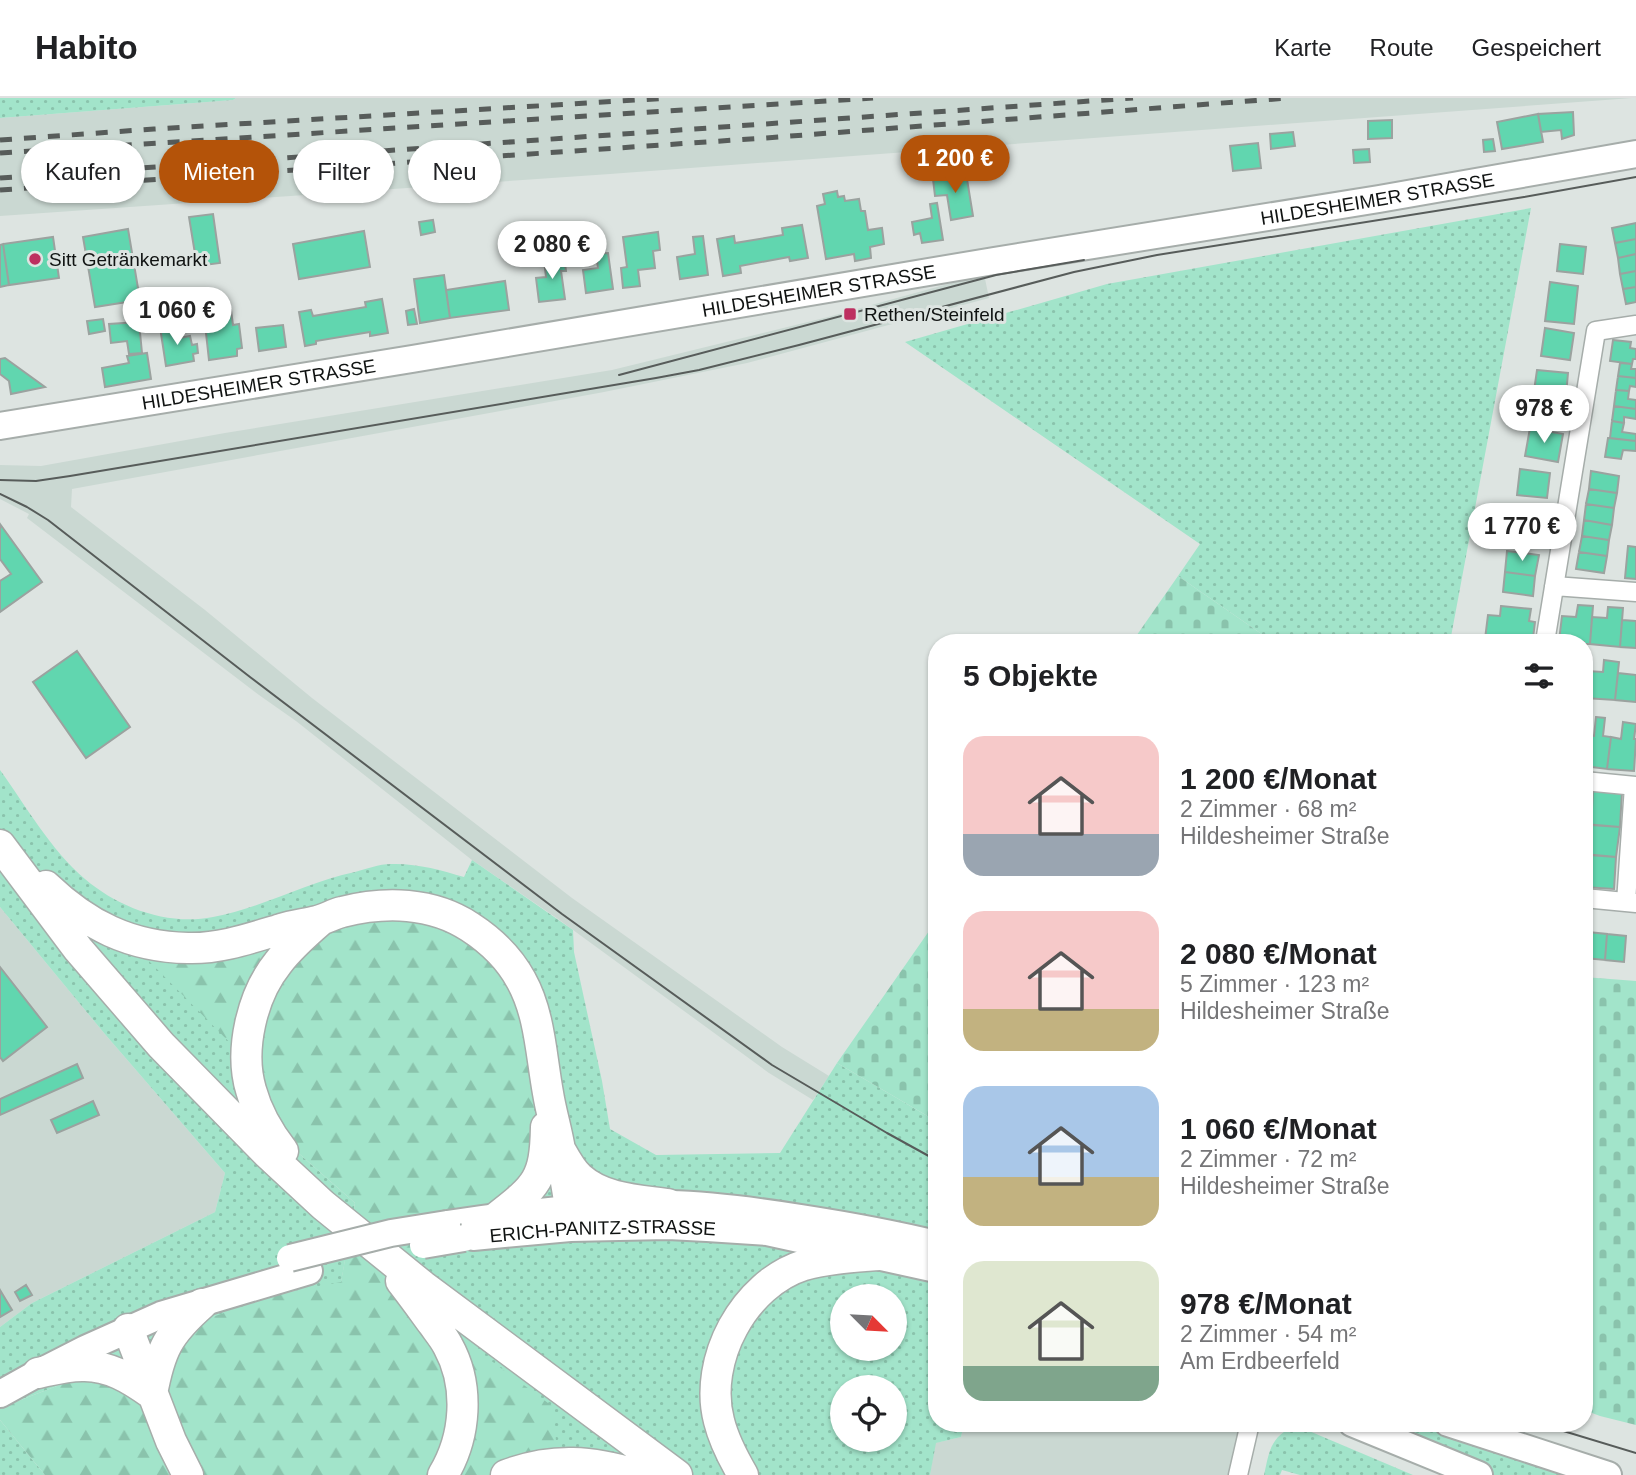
<!DOCTYPE html>
<html lang="de">
<head>
<meta charset="utf-8">
<style>
  body { margin:0; font-family:Helvetica,sans-serif; background:#f2f2f2; color:#202124; height:100vh; display:flex; flex-direction:column; font-size:26px; white-space:nowrap }
  * { box-sizing:border-box; margin:0 }
  p { font-size:23px; color:#757577 }
  .icon { flex:none; width:38px; height:38px; fill:none; stroke:currentColor; stroke-width:2; stroke-linecap:round; stroke-linejoin:round }
  .map { position:relative; flex:1; overflow:hidden }
  .details { position:absolute; left:928px; top:536px; width:665px; height:798px; display:flex; flex-direction:column; background:#fff; border-radius:28px; box-shadow:0 2px 5px #0004 }
  .details>* { flex:none }
  .top-card { position:absolute; left:21px; top:42px; width:665px; height:63px; display:flex; gap:14px }
  .needle { width:46px; rotate:114deg }
  .tools { position:absolute; left:830px; top:1186px; display:grid; gap:14px }
  .tools a { display:grid; place-items:center; width:77px; height:77px; border-radius:50%; background:#fff; box-shadow:0 2px 5px #0004; font-size:35px }
  .price { position:absolute; translate:-50% -60px; padding:0 16px; border-radius:24px; background:#fff; color:#222; font-size:23px; line-height:46px; filter:drop-shadow(0 2px 4px #0008) }
  .price::after { content:''; position:absolute; left:50%; top:42px; width:21px; height:16px; margin-left:-10px; background:inherit; clip-path:polygon(0 0,100% 0,50% 100%) }
  .price.active { background:#b45309; color:#fff }
  ul { padding:0; list-style:none }
  li { display:flex; align-items:center; gap:21px; height:175px; padding:0 35px }
  li span { display:grid; place-items:center; flex:none; width:196px; height:140px; border-radius:21px; color:#555 }
  li>.icon { margin-inline-start:auto }
  span .icon { width:84px; height:84px; fill:#fffc; stroke-width:1 }
  li b { font-size:30px }
  h2 { display:flex; justify-content:space-between; align-items:center; height:84px; padding:0 35px; font-size:30px }
  .chip { padding:0 24px; border-radius:32px; background:#fff; box-shadow:0 2px 5px #0004; font-size:24px; line-height:63px }
  .chip.active { background:#b45309; color:#fff }
  header { display:flex; align-items:center; gap:42px; box-sizing:border-box; height:98px; padding:0 35px; background:#fff; border-bottom:2px solid #e0e0e0 }
  header strong { font-size:33px }
  nav { display:flex; gap:38px; margin-inline-start:auto; font-size:24px }
  .map>svg:first-child { display:block }
  .built { fill:#cad8d2 }
  .grass { fill:url(#grass-dots); fill-rule:evenodd }
  .forest { fill:url(#forest-firs) }
  .cemetery { fill:url(#cemetery-stones) }
  .building { fill:#61d6af; stroke:#9ba29f; stroke-width:2 }
  .lines { fill:none; stroke-linecap:round; stroke-linejoin:round }
  .street-casing { stroke:#a6adaa; stroke-width:21 }
  .secondary-casing { stroke:#a6adaa; stroke-width:30 }
  .primary-casing { stroke:#a6adaa; stroke-width:33 }
  .street { stroke:#fff; stroke-width:18 }
  .secondary { stroke:#fff; stroke-width:26 }
  .primary { stroke:#fff; stroke-width:30 }
  .tram { stroke:#575c5a; stroke-width:2 }
  .rail { stroke:#575c5a; stroke-width:5; stroke-dasharray:12 12; stroke-linecap:butt }
  .secondary-bridge-casing { stroke:#a6adaa; stroke-width:30; stroke-linecap:butt }
  .secondary-bridge { stroke:#fff; stroke-width:26 }
  .poi-dot { fill:#bd2f60; stroke:#dde4e1; stroke-width:2.5 }
  .labels { text-anchor:middle; dominant-baseline:central; stroke-width:6; stroke-linejoin:round; paint-order:stroke }
  .street-label { font-size:19px; fill:#101312; stroke:#dde4e1 }
  .poi-label { font-size:19px; fill:#101312; stroke:#dde4e1; text-anchor:start }
</style>
</head>
<body>
<header>
<strong>Habito</strong>
<nav><a>Karte</a><a>Route</a><a>Gespeichert</a></nav>
</header>
<div class="map">
<svg width="1636" height="1377" viewBox="0 0 1636 1377">
  <defs>
    <pattern id="grass-dots" width="8" height="8" patternUnits="userSpaceOnUse" patternTransform="scale(1.75)"><rect width="8" height="8" fill="#a2e4ca"/><path d="M2 2h.1M6 6h.1" fill="none" stroke="#8ac3ac" stroke-width="1.8" stroke-linecap="round"/></pattern>
    <pattern id="forest-firs" width="22" height="20" patternUnits="userSpaceOnUse" patternTransform="scale(1.75)"><rect width="22" height="20" fill="#a2e4ca"/><path d="M5 1l3.5 6h-7zM16 11l3.5 6h-7z" fill="#8ac3ac"/></pattern>
    <pattern id="cemetery-stones" width="16" height="16" patternUnits="userSpaceOnUse" patternTransform="scale(1.75)"><rect width="16" height="16" fill="#a2e4ca"/><path d="M2 7V4a2 2 0 0 1 4 0v3zM10 15v-3a2 2 0 0 1 4 0v3z" fill="#8ac3ac"/></pattern>
  </defs>
  <rect width="100%" height="100%" fill="#dde4e1"/>
  <!-- built -->
  <path class="built" d="M236,0H1632L610,76L0,118V20L233,2Z
    M984,176L989,200L747,265L604,294L72,391L71,409L205,512L312,600L572,800L782,949L829,978L813,1002L769,975L558,821L472,762L296,623L259,597L27,420L29,416L0,401V367L41,368L225,335L612,272L828,219Z
    M0,809L104,935L225,1075L215,1114L32,1205L0,1229Z
    M964,1325H1249L1238,1377H930L935,1345L961,1339Z"/>
  <!-- grass -->
  <path class="grass" d="M0,0H236L233,2L0,20Z
    M1531,110L1450,544H1273L1178,478L1200,446L905,244L1107,186Z
    M0,672C26,708 50,751 85,781C119,810 168,828 213,819C260,811 306,784 355,774C366,771 379,766 391,766C416,765 441,772 464,779L472,762L573,832L574,854L602,983L610,1031L656,1057L780,1055L837,965L936,1023V1325H964L961,1339L936,1345L930,1377H560L404,1198L427,1118L257,972L278,1037L355,1105L341,1185L279,1196L140,1247L88,1276L0,1310V1229L32,1205L215,1114L225,1075L104,935L0,809ZM842,1199H894V1251H842ZM842,1290H894V1342H842Z
    M0,1322L45,1377H0Z
    M1352,1325H1448L1608,1377H1479Z
    M1293,1329L1302,1330L1413,1377H1300L1282,1372L1280,1377H1264C1269,1355 1270,1339 1293,1329Z"/>
  <!-- forest -->
  <path class="forest" d="M396,817L450,830L485,854L510,886L526,935L532,989L537,1045L517,1092L489,1111L427,1118L404,1198L552,1308L560,1377H45L0,1322V1310L88,1276L140,1247L186,1228L279,1196L341,1184L355,1105L278,1037L257,972L136,850Z"/>
  <!-- cemetery -->
  <path class="cemetery" d="M1178,478L1273,544H1132Z
    M936,823V1023L837,965Z
    M1584,879L1636,883V1327L1600,1318L1584,1312Z"/>
  <!-- building -->
  <path class="building" d="M1573,14L1574,37L1562,41L1561,32L1541,34L1538,16Z
    M1538,16L1543,44L1502,51L1497,24Z
    M1392,22V40L1368,41V23Z
    M1293,34L1295,48L1271,51L1270,36Z
    M1493,41L1495,53L1484,54L1483,42Z
    M1258,45L1261,70L1233,73L1230,48Z
    M1369,51L1370,64L1354,65L1353,52Z
    M966,75L973,118L951,122L947,97L935,98L933,81Z
    M837,93L838,99L844,98L845,103L859,101L861,113H865L868,132L882,130L884,146L870,149L871,160L855,163L854,156L826,161L817,108L825,106L823,96Z
    M937,105L943,142L922,145L920,135L914,137L912,124L932,120L930,106Z
    M213,116L220,165L197,168L189,119Z
    M433,122L435,134L421,137L419,124Z
    M1636,125V141L1615,145L1612,130Z
    M802,127L808,160L790,163L789,159L740,168L741,175L723,178L717,141L734,138L735,145L783,137L782,130Z
    M128,131L140,202L95,209L83,139Z
    M364,133L370,169L299,181L293,146Z
    M658,134L660,152L653,153L655,170L638,172L640,188L623,190L621,170L627,169L623,139Z
    M703,138L708,177L680,181L677,159L695,156L693,139Z
    M53,139L59,180L9,187L3,146Z
    M1636,141V156L1618,160L1615,145Z
    M3,146L9,187L0,189V147Z
    M1560,146L1586,149L1583,176L1557,173Z
    M608,155L613,191L586,195L583,172L598,170L596,156Z
    M1636,156V173L1620,176L1618,160Z
    M564,159L566,173H561L565,201L539,204L536,180L546,179L544,162Z
    M1636,173V189L1623,191L1620,176Z
    M444,177L450,220L420,225L414,181Z
    M505,183L509,212L450,220L446,192Z
    M1550,184L1578,188L1574,226L1545,223Z
    M1636,189V204L1626,206L1623,191Z
    M382,201L388,235L370,238V234L316,243V246L305,248L299,214L311,212L313,218L366,209L365,204Z
    M414,211L417,226L408,227L406,213Z
    M231,212L233,227L239,226L242,250L237,251V258L209,262L205,226L217,225L215,214Z
    M103,221L105,233L89,236L87,223Z
    M139,224L142,255L129,256L127,243L111,245L109,226Z
    M177,227L179,240L190,238L192,247L197,246L198,255L193,256L194,263L166,268L160,229Z
    M283,227L286,249L259,253L256,230Z
    M1545,230L1574,235L1570,262L1541,258Z
    M1613,242L1631,244L1630,250L1636,251V261H1633L1632,266L1610,263Z
    M147,255L151,281L105,289L102,270L129,265L127,258Z
    M5,260L45,289L11,296L9,283L0,276V261Z
    M1620,265L1632,266L1631,271H1636V280L1618,278Z
    M1537,272L1568,275L1566,297L1534,293Z
    M1618,278L1636,280V289L1630,288L1629,293L1616,292Z
    M1616,292L1629,293L1628,301L1636,302V311L1614,308Z
    M1534,293L1566,297L1563,322L1532,318Z
    M1614,308L1636,311V321L1624,319V325L1612,323Z
    M1612,323L1624,325L1622,334L1636,336V343L1610,340Z
    M1530,330L1563,336L1558,364L1525,358Z
    M1608,340L1636,343V353L1623,352L1621,361L1605,359Z
    M1520,371L1550,375L1547,400L1517,397Z
    M1591,373L1619,378L1617,395L1589,391Z
    M1589,391L1617,395L1614,410L1586,406Z
    M1586,406L1614,410L1612,427L1584,422Z
    M1515,413L1544,416L1540,448L1511,445Z
    M1584,422L1612,427L1609,442L1582,438Z
    M0,426L42,484L0,514V483L11,476L0,461Z
    M1582,438L1609,442L1607,458L1579,454Z
    M1628,448L1636,449V481L1625,480Z
    M1507,453L1539,457L1535,478L1505,474Z
    M1579,454L1607,458L1604,475L1576,471Z
    M1505,474L1535,478L1533,498L1503,494Z
    M1578,507L1593,508L1590,546H1584V544L1559,543L1562,518L1576,519Z
    M1501,508L1531,511L1529,523L1535,524L1533,540L1525,539L1524,544H1499V542L1485,541L1488,517L1500,518Z
    M1608,509L1623,510L1620,549L1590,546L1592,519L1607,520Z
    M1622,522L1636,523V550L1620,549Z
    M77,553L130,629L86,660L33,584Z
    M1584,562H1588L1585,600L1584,599Z
    M1604,562L1619,564L1615,602L1585,600L1587,573L1603,574Z
    M1618,575L1636,577V604L1615,602Z
    M1596,619L1605,620L1603,638L1611,639L1607,671L1584,668V637L1594,638Z
    M1623,624L1636,626L1634,641H1636L1634,673L1607,671L1611,639L1621,641Z
    M1593,691L1622,693L1620,729L1584,726V711H1592Z
    M1591,727L1620,729L1616,759L1584,756V744L1590,745Z
    M1589,757L1616,759L1614,791L1584,789V769L1588,770Z
    M1588,834L1607,836L1605,862L1585,860Z
    M1607,836L1626,838L1624,864L1605,862Z
    M0,869L47,929L3,963L0,959Z
    M77,966L83,980L0,1017V1001Z
    M93,1003L99,1017L57,1035L51,1022Z
    M26,1187L32,1197L20,1203L15,1194Z
    M0,1192L12,1212L0,1219Z"/>
  <g class="lines">
    <!-- street casing -->
    <g class="street-casing">
      <path id="street" d="M1554,488L1636,494
        M1545,544L1596,233L1636,227
        M1584,683L1636,688
        M1584,800L1636,805
        M1626,804L1634,688
        M1238,1377L1250,1325"/>
    </g>
    <!-- secondary casing -->
    <g class="secondary-casing">
      <g id="secondary">
        <path id="s1" d="M0,328L412,261L994,163L1379,101L1636,56"/>
        <path d="M447,1126C520,1115 594,1106 669,1106C713,1107 757,1113 801,1120C846,1127 891,1135 936,1146"/>
        <path id="s2" d="M473,1139L570,1130L668,1128L707,1130L767,1134L936,1171"/>
        <path d="M0,1296L38,1275L85,1251L161,1217L309,1173"/>
        <path d="M1352,1325L1479,1377"/>
        <path d="M1448,1325L1608,1377"/>
      </g>
    </g>
    <!-- primary casing -->
    <g class="primary-casing">
      <path id="primary" d="M0,747L78,851L161,947L268,1056L323,1107L423,1188L677,1377
        M46,788C87,827 130,849 188,850C220,851 251,840 281,831C293,827 305,826 317,823C326,821 333,816 342,814C385,803 432,804 470,829C490,842 509,860 521,882C540,916 541,957 548,995C551,1014 557,1033 560,1052C564,1071 567,1090 570,1109
        M283,1053C269,1035 257,1014 251,992C239,952 252,897 278,865C290,849 305,836 320,823
        M561,1053C566,1062 572,1073 580,1080C603,1101 639,1102 668,1106
        M497,1119C537,1088 545,1081 546,1029
        M401,1183C412,1197 422,1211 433,1226C438,1233 444,1240 448,1248C470,1288 466,1339 443,1377
        M128,1231L171,1343L188,1377
        M38,1275C52,1272 67,1268 82,1268C109,1267 131,1281 152,1296
        M152,1296C160,1252 168,1236 202,1206
        M506,1377C554,1359 592,1363 639,1377
        M743,1377C733,1360 724,1343 719,1323C703,1262 744,1186 804,1167C829,1160 854,1159 879,1157"/>
    </g>
    <!-- street -->
    <use href="#street" class="street"/>
    <!-- secondary -->
    <use href="#secondary" class="secondary"/>
    <!-- primary -->
    <use href="#primary" class="primary"/>
    <!-- tram -->
    <path class="tram" d="M619,277L996,177L1084,162
      M0,382L36,383L70,378L656,280L699,272L799,247L1074,174L1157,157L1524,99L1636,79
      M0,396L27,409L48,422L250,579L562,816L772,967L887,1035L936,1062
      M1537,1325L1636,1355"/>
    <!-- rail -->
    <path class="rail" d="M0,42L154,31L670,0
      M0,55L873,0
      M0,80L1133,0
      M0,92L765,40L1288,0"/>
    <!-- secondary-bridge casing -->
    <g class="secondary-bridge-casing">
      <path id="secondary-bridge" d="M423,1147L464,1140
        M290,1160L391,1135L447,1126"/>
    </g>
    <!-- secondary-bridge -->
    <use href="#secondary-bridge" class="secondary-bridge"/>
  </g>
  <!-- markers -->
  <g class="poi-dot">
    <circle cx="35" cy="161" r="7"/>
    <rect x="843" y="209" width="14" height="14" rx="3.5"/>
  </g>
  <g class="labels">
    <!-- street labels -->
    <g class="street-label">
      <text stroke="none"><textPath href="#s1" startOffset="1396">HILDESHEIMER STRASSE</textPath></text>
      <text stroke="none"><textPath href="#s1" startOffset="830">HILDESHEIMER STRASSE</textPath></text>
      <text stroke="none"><textPath href="#s1" startOffset="262">HILDESHEIMER STRASSE</textPath></text>
      <text stroke="none"><textPath href="#s2" startOffset="130">ERICH-PANITZ-STRASSE</textPath></text>
    </g>
    <!-- poi labels -->
    <g class="poi-label">
      <text x="49" y="161">Sitt Getränkemarkt</text>
      <text x="864" y="216">Rethen/Steinfeld</text>
    </g>
  </g>
</svg>
<div class="tools">
<a><svg class="needle" viewBox="-14 -14 28 28"><path d="M0-13l5 13h-10z" fill="#e53935"/><path d="M0 13l5-13h-10z" fill="#757577"/></svg></a>
<a><svg class="icon" aria-label="locate" viewBox="0 0 24 24"><circle cx="12" cy="12" r="6"/><path d="M12 2v4M12 18v4M2 12h4M18 12h4"/></svg></a>
</div>
<b class="price active" style="left:955px;top:97px">1 200 €</b>
<b class="price" style="left:552px;top:183px">2 080 €</b>
<b class="price" style="left:177px;top:249px">1 060 €</b>
<b class="price" style="left:1544px;top:347px">978 €</b>
<b class="price" style="left:1522px;top:465px">1 770 €</b>
<div class="top-card">
<a class="chip">Kaufen</a>
<a class="chip active">Mieten</a>
<a class="chip">Filter</a>
<a class="chip">Neu</a>
</div>
<section class="details">
<h2>5 Objekte<svg class="icon" aria-label="filters" viewBox="0 0 24 24"><path d="M4 7h16M4 17h16"/><circle cx="9" cy="7" r="2"/><circle cx="15" cy="17" r="2"/></svg></h2>
<ul>
<li><span style="background:linear-gradient(#f6c9c9 70%,#9aa5b1 0)"><svg class="icon" aria-label="home" viewBox="0 0 24 24"><path d="M3 11l9-7 9 7M6 9v11h12V9"/></svg></span><div><b>1 200 €/Monat</b><p>2 Zimmer · 68 m²</p><p>Hildesheimer Straße</p></div></li>
<li><span style="background:linear-gradient(#f6c9c9 70%,#c2b280 0)"><svg class="icon" aria-label="home" viewBox="0 0 24 24"><path d="M3 11l9-7 9 7M6 9v11h12V9"/></svg></span><div><b>2 080 €/Monat</b><p>5 Zimmer · 123 m²</p><p>Hildesheimer Straße</p></div></li>
<li><span style="background:linear-gradient(#a9c7e8 65%,#c2b280 0)"><svg class="icon" aria-label="home" viewBox="0 0 24 24"><path d="M3 11l9-7 9 7M6 9v11h12V9"/></svg></span><div><b>1 060 €/Monat</b><p>2 Zimmer · 72 m²</p><p>Hildesheimer Straße</p></div></li>
<li><span style="background:linear-gradient(#dfe7d0 75%,#7fa58c 0)"><svg class="icon" aria-label="home" viewBox="0 0 24 24"><path d="M3 11l9-7 9 7M6 9v11h12V9"/></svg></span><div><b>978 €/Monat</b><p>2 Zimmer · 54 m²</p><p>Am Erdbeerfeld</p></div></li>
</ul>
</section>
</div>
</body>
</html>
